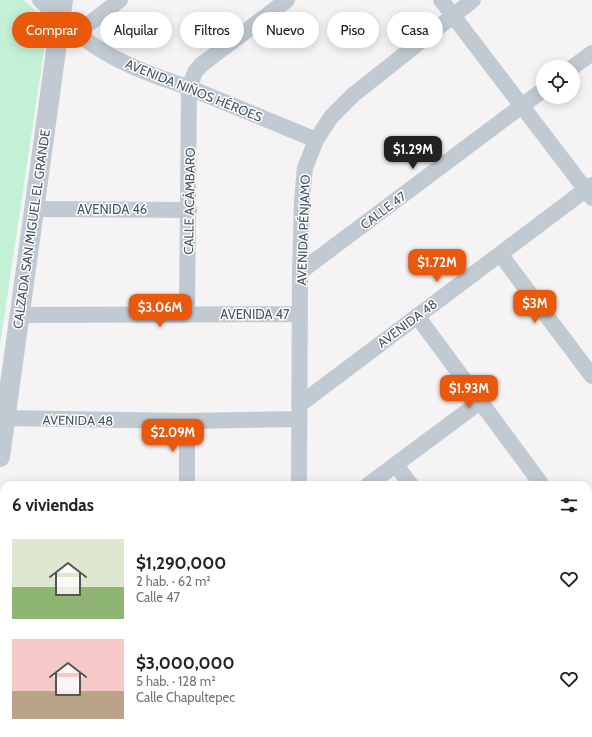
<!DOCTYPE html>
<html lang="es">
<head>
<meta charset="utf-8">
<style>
  body { margin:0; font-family:Cabin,sans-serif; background:#f2f2f2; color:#202124; height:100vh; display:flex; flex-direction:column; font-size:15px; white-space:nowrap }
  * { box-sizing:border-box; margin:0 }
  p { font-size:13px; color:#757577 }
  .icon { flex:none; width:22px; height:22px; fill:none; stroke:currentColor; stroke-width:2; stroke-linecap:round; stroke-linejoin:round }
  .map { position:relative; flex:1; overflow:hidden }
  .drawer { position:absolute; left:0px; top:481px; width:592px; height:256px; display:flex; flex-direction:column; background:#fff; border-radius:12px 12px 0 0; box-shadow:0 2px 10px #0003 }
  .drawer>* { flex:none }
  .guide { position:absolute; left:12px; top:12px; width:568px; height:36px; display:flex; gap:8px }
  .controls { position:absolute; left:536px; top:60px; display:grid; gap:8px }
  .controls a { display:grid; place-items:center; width:44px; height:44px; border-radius:50%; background:#fff; box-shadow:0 2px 10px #0003; font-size:20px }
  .price { position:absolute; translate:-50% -34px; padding:0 9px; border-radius:8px; background:#ea580c; color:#fff; font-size:13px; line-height:26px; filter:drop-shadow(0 1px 2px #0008) }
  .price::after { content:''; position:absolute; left:50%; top:24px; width:12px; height:9px; margin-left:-6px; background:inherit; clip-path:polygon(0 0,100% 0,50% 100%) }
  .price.on { background:#222; color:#fff }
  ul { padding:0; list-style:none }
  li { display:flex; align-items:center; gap:12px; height:100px; padding:0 12px }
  li span { display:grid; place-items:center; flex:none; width:112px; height:80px; border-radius:0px; color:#555 }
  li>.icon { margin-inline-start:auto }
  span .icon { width:48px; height:48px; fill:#fffc; stroke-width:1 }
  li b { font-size:17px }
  h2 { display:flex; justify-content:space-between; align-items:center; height:48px; padding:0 12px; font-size:17px }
  .chip { padding:0 14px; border-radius:18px; background:#fff; box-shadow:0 2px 10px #0003; font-size:14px; line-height:36px }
  .chip.on { background:#ea580c; color:#fff }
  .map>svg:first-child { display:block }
  .green { fill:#c3f1d5 }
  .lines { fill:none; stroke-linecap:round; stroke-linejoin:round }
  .minor { stroke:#c1cad2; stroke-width:16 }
  .tertiary { stroke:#c1cad2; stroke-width:20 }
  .secondary { stroke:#c1cbd6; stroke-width:22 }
  .labels { text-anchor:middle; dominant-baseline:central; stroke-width:3; stroke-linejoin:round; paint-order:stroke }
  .street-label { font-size:13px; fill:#4a5661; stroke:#fff }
</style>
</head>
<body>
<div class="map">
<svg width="592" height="737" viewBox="0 0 592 737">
  <rect width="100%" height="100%" fill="#f5f3f3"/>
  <!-- green -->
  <path class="green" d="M0,0H24L48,23L0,345Z"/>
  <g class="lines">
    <!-- minor -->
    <path class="minor" d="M40,0C59,18 78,36 101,50C128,67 159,77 190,88C232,105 274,123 316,140
      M441,0L592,198
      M77,33L120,0
      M573,67L592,53
      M34,209L189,210
      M500,254L592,376
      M300,272L543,90
      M187,314L189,88L195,72L201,65L287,0
      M19,315L300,314
      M417,316L542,485
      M299,405L592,185
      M0,418L187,421L299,419
      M396,465L411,485
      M187,485V421
      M299,485L300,272L302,200L305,168L316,140L331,117L353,95L473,0
      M368,485L481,401
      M0,523H4
      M588,547L592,552
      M0,626H4
      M183,737V733
      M429,737V733"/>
    <!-- tertiary -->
    <path class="tertiary" d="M0,457L63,0"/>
    <!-- secondary -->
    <path class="secondary" d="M588,641L592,639
      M588,669L592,667
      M272,737L293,733
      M385,737L400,733"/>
  </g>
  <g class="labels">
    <!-- street labels -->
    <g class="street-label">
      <text transform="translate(194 90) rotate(22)">AVENIDA NIÑOS HÉROES</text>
      <text transform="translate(189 201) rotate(-89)">CALLE ACÁMBARO</text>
      <text x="112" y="209">AVENIDA 46</text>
      <text transform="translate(383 210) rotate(-37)">CALLE 47</text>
      <text transform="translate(31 229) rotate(-82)">CALZADA SAN MIGUEL EL GRANDE</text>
      <text transform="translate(303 230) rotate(-88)">AVENIDA PÉNJAMO</text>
      <text x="255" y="314">AVENIDA 47</text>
      <text transform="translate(407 323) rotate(-37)">AVENIDA 48</text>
      <text transform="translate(78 420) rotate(1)">AVENIDA 48</text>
    </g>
  </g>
</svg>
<div class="controls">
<a><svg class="icon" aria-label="locate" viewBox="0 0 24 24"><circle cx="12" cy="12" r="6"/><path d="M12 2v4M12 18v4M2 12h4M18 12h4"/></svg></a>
</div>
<b class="price on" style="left:413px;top:170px">$1.29M</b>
<b class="price" style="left:437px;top:283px">$1.72M</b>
<b class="price" style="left:535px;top:324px">$3M</b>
<b class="price" style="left:160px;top:328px">$3.06M</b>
<b class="price" style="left:469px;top:409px">$1.93M</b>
<b class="price" style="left:173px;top:453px">$2.09M</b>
<div class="guide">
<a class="chip on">Comprar</a>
<a class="chip">Alquilar</a>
<a class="chip">Filtros</a>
<a class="chip">Nuevo</a>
<a class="chip">Piso</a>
<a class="chip">Casa</a>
</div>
<section class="drawer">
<h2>6 viviendas<svg class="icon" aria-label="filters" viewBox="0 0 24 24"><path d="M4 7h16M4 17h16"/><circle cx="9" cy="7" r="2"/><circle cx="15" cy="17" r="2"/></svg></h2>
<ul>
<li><span style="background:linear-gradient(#dfe7d0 60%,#8fb573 0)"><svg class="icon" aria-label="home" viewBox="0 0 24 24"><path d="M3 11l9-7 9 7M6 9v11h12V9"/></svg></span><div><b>$1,290,000</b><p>2 hab. · 62 m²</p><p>Calle 47</p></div><svg class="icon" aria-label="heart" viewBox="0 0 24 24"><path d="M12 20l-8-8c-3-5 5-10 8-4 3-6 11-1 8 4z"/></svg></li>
<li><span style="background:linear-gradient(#f6c9c9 65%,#b9a48a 0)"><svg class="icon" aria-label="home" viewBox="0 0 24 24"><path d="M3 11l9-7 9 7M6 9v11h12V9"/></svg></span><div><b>$3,000,000</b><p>5 hab. · 128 m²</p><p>Calle Chapultepec</p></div><svg class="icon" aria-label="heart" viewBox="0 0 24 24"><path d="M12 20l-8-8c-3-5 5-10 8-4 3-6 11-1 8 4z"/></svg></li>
</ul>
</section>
</div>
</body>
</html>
